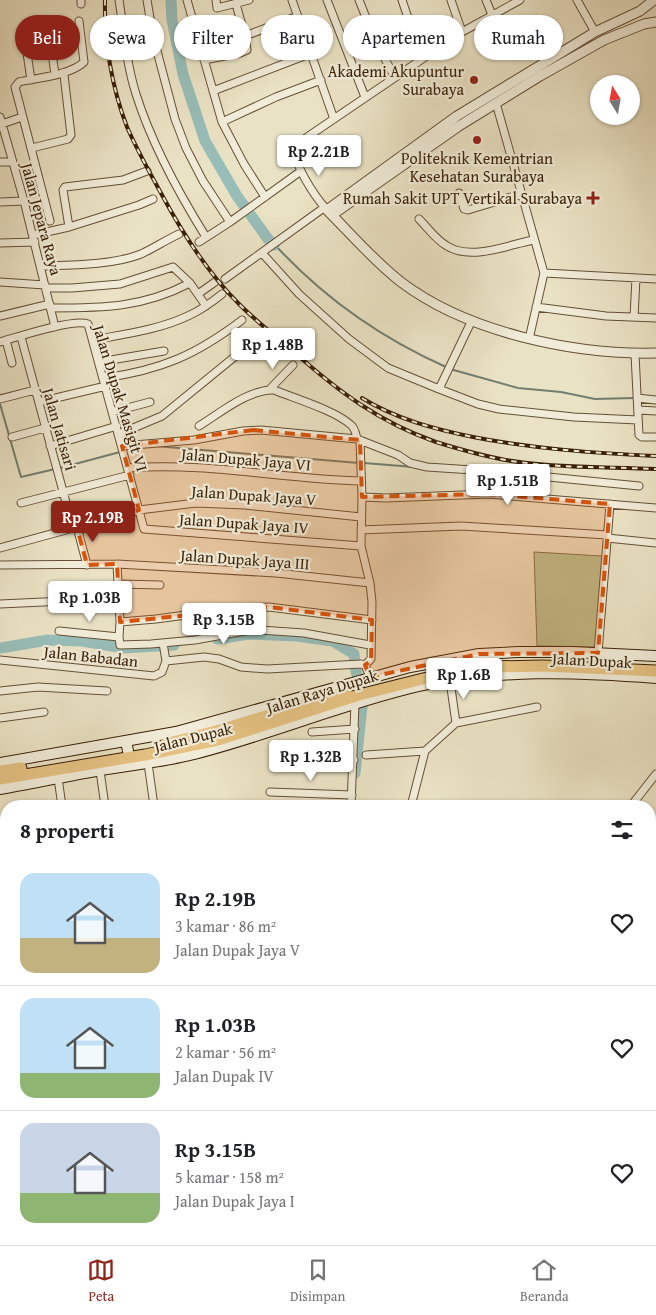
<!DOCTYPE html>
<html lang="id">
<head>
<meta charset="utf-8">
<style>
  body { margin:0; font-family:"Gentium Book Plus",serif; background:#f6f6f6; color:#202124; height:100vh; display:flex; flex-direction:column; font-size:19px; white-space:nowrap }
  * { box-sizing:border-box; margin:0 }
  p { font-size:16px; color:#757577 }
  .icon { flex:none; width:28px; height:28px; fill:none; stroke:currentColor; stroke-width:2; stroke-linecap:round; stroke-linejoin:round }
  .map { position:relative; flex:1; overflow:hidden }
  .side { position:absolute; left:0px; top:800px; width:656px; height:445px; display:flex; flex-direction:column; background:#fff; border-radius:20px 20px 0 0; box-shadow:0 1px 4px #0004 }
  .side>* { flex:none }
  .banner { position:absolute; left:15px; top:15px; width:626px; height:45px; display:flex; gap:10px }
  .needle { width:32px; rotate:349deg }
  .tools { position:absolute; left:590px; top:75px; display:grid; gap:10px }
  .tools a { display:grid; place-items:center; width:50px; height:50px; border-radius:50%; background:#fff; box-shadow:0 1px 4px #0004; font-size:25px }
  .price { position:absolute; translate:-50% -42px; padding:0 11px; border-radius:5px; background:#fff; color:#222; font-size:16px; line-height:32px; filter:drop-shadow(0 1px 2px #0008) }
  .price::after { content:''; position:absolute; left:50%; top:30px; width:15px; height:11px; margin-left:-8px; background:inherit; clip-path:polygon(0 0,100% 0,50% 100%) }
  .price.selected { background:#8f2418; color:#fff }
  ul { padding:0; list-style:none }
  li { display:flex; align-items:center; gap:15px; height:125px; padding:0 20px }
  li+li { border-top:1px solid #e0e0e0 }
  li span { display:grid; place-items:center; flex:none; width:140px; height:100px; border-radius:15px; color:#555 }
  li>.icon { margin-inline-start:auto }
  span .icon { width:60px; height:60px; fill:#fffc; stroke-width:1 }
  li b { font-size:21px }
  h2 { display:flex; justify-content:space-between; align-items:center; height:60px; padding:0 20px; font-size:21px }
  .chip { padding:0 18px; border-radius:22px; background:#fff; box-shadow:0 1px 4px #0004; font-size:18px; line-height:45px }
  .chip.selected { background:#8f2418; color:#fff }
  .dock { display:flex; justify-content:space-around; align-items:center; height:70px; border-top:1px solid #e0e0e0; background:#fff; font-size:14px; color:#757577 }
  .dock a { display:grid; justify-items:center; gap:2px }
  .dock .selected { color:#8f2418 }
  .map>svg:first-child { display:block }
  .green { fill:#b6c395; stroke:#78714d }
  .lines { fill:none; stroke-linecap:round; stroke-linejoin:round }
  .stream { stroke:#727e70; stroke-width:2 }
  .river { stroke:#98bdb8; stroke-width:11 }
  .minor-casing { stroke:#655035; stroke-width:9 }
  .tertiary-casing { stroke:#655035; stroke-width:11 }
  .secondary-casing { stroke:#391f05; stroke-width:12 }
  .primary-casing { stroke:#391f05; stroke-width:13 }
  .minor { stroke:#f1ecd9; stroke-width:7 }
  .tertiary { stroke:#f1ecd9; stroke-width:9 }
  .secondary { stroke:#f1ecd9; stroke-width:10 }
  .primary { stroke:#e5c182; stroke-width:11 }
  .rail-casing { stroke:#391f05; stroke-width:4 }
  .rail { stroke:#f1ecd9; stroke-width:2; stroke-dasharray:5.5; stroke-linecap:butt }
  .marked { fill:#d6530b; fill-opacity:0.2; stroke:#d6530b; stroke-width:4; stroke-dasharray:10 6; stroke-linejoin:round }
  .poi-dot { fill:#8f2418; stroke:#f1ecd9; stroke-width:2 }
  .labels { text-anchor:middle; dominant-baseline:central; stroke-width:4.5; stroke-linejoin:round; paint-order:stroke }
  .poi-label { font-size:16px; fill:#391f05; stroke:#f1ecd9; text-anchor:end }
  .street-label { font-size:16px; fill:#391f05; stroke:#f1ecd9 }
</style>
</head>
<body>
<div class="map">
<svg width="656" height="1245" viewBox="0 0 656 1245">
  <rect width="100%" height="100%" fill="#eae2c4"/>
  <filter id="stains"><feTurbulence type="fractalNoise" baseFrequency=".004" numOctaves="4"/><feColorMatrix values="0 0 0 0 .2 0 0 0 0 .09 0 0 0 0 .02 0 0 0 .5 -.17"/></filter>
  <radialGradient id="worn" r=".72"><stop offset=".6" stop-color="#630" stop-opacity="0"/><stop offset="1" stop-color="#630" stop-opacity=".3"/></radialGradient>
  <!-- green -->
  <path class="green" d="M534,552L602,556L596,647L537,646Z"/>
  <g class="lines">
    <!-- stream -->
    <path class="stream" d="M276,246C324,298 381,338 446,367
      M450,369L518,388L561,392L595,399L634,398
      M0,404L21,477L55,469
      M155,446L359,463
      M364,463L414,467
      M60,468L120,452"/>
    <!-- river -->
    <path class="river" d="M171,0L172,20L183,74L205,141L237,196L268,239L274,245
      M217,639L249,634L296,636L333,641L354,654L355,667L363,697L355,773
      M0,648L48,640L82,641L124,648L174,645"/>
    <!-- minor casing -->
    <g class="minor-casing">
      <path id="minor" d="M81,0V4
        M119,0C124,31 126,63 136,94C152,145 178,192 206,237
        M147,0L153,36L175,119L186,148L203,181L230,222
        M187,0L222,122L244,164L265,197
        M216,0L217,8L249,0
        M292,0L334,119
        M327,0L365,97
        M359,0L375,40L394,76
        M402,0L422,59
        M451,0L462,32
        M486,0L492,15
        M577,0L595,32
        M48,27L55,74
        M24,33L31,80
        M245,36L298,16
        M204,60L240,53L247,50L245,36L236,4
        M213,91L312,53
        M496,103L544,273L529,339
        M0,117L24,201L55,327
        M222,122L276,97L321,80
        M2,124L22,117
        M32,148L68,139L71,135L64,75L62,73
        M0,162H12
        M459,193L464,209L468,210L521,194
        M0,202L24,201
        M327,210C317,199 288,159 297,144L462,32L520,0
        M419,219C428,228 436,240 447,246C471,261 508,245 533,240
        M50,221L15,87L19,82C37,78 71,75 84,62L79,21
        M69,227L63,190L65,187L123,180L147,171
        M33,235L69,227L139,205L153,199
        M199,242L230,222L301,171
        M0,243L35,242
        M262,253L299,294L349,339L388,368L439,389L478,404L499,409L574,417L638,420
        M41,266C70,265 114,265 141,254C154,248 166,240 179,234
        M544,273L656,279
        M225,279L325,207
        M0,282L45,285
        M46,288H72L120,284L173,267L190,283L206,306
        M198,294L215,282
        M536,307L606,316L656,318
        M51,308C103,308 142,308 190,283
        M0,316L50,304
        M634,317L636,278
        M21,337L73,528
        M6,340L12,363
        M93,340C125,334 159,330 190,315C201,310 212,302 222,294
        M0,342C17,337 75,318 88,324L144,529L361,546
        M635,354L639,435L642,437H656
        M99,362L164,351
        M104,378C161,370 196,355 242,320
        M439,389L472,320
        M269,390L293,365
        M637,398L656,400
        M0,399L35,390
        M39,402L106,386
        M638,410L656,411
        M112,412L150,402
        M199,426C220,413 249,389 274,390C296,399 334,410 351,425C355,428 356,434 357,439
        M119,434L162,416L265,332
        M12,437L45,428
        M360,440L362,497L361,546L370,583L372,602L371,659L365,665
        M50,446L117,426
        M122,446L194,440L243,431L261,430L357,439L398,455L410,463L427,467L488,471L639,486
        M128,468C206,462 283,479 361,481
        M362,497L386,498L488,494L656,508
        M21,503L130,475
        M77,527L87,565
        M361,530L461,526L608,535
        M607,538L656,543
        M0,548L139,510L196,503L245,505L361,517
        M117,564L120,622L119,637L120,645L151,644L195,640L250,630H260L304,633L370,645
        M0,565L117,564L276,573L370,583
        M119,584L160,585
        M0,604L65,601L119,594
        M120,622L156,619L238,608L269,607L372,620
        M59,631L119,637
        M598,653L610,504
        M0,660L154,676L162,672L166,661L163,643
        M166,661L204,657L219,659L241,667L267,669L361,664L365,665L370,677
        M450,681L456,723
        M0,691L38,687L107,691
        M0,718L44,712
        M456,723L537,707
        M312,732L355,729
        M366,755L425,751
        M280,761L354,760
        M148,763L154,806
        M100,771L105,806
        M58,778L62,806
        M270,792L352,795
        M351,806L355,703
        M411,806L425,751L456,723
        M631,806L656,774
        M0,843L6,842
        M0,867L6,868
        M0,899H6
        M0,936H6
        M0,973H6
        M0,1013H6
        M0,1052L6,1053
        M0,1104L6,1103
        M0,1156L6,1155
        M0,1167L6,1168
        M656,1168L651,1175L656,1180
        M0,1204L6,1205
        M134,1239L135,1245
        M195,1239L196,1245
        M229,1239L230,1245
        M250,1239L256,1245
        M293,1239L299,1245
        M340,1239L345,1245
        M380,1239L386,1245
        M426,1239L431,1245
        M473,1239L479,1245
        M505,1239V1245
        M629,1239L639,1245
        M0,1241L20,1244
        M541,1245L545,1239"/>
    </g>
    <!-- tertiary casing -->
    <g class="tertiary-casing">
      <path id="tertiary" d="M654,0L640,11L595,32L457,116L327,210C351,234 374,261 401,282C467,332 573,355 656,353
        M332,215L459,126L540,76L604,40L644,24L656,22"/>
    </g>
    <!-- secondary casing -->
    <g class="secondary-casing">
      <path id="secondary" d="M126,741L128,751
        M0,763L176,732L410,667L479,654L518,652H572L656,656
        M0,789C33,783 67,776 101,770C130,765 161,762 190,755C267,736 341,704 419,686C497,669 577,672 656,678"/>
    </g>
    <!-- primary casing -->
    <g class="primary-casing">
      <path id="primary" d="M165,744L216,731L346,692
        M0,771L21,768
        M0,779L145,755L218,740L359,695L447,673L488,667L543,666L656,671"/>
    </g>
    <!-- minor -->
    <use href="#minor" class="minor"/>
    <!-- tertiary -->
    <use href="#tertiary" class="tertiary"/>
    <!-- secondary -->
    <use href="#secondary" class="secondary"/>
    <!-- primary -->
    <use href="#primary" class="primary"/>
    <!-- rail casing -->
    <g class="rail-casing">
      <path id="rail" d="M105,0C104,42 112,88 127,127C137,150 150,173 162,195C183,234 208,273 239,304C256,321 275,336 294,352C339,392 379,422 436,442C465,451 496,460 527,463C568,468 614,467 656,469
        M362,398C396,419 434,429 473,437C534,449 595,453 656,456
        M650,1126L656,1118
        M556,1245L561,1239"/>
    </g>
    <!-- rail -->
    <use href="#rail" class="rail"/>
  </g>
  <!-- marked area -->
  <path class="marked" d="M253,430L360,440L362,497L488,494L610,504L598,653L479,654L370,677L365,665L371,661L372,620L269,607L120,622L117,564L87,565L77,527L139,510L122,446Z"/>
  <!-- markers -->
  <g class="poi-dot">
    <circle cx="474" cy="80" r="5"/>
    <circle cx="477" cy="140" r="5"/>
    <path d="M590.5 190.5h5v5h5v5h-5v5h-5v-5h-5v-5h5z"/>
  </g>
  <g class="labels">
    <!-- poi labels -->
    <g class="poi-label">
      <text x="464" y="71">Akademi Akupuntur<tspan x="464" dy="18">Surabaya</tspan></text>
      <text x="477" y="158" text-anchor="middle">Politeknik Kementrian<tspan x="477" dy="18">Kesehatan Surabaya</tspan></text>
      <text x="582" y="198">Rumah Sakit UPT Vertikal Surabaya</text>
    </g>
    <!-- street labels -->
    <g class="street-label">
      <text transform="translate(42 219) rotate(75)">Jalan Jepara Raya</text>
      <text transform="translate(121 398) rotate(73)">Jalan Dupak Masigit VI</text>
      <text transform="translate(60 429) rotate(74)">Jalan Jatisari</text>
      <text transform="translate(246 459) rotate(5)">Jalan Dupak Jaya VI</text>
      <text transform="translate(254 495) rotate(4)">Jalan Dupak Jaya V</text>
      <text transform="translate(244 523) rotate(4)">Jalan Dupak Jaya IV</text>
      <text transform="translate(245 559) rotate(4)">Jalan Dupak Jaya III</text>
      <text transform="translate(91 656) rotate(6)">Jalan Babadan</text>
      <text transform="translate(592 660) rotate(3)">Jalan Dupak</text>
      <text transform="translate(322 691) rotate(-17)">Jalan Raya Dupak</text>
      <text transform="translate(193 737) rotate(-14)">Jalan Dupak</text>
    </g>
  </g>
  <rect width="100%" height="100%" filter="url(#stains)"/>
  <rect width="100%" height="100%" fill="url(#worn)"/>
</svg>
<div class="tools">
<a><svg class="needle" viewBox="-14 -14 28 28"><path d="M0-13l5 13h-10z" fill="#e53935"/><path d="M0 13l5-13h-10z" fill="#757577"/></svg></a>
</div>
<b class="price" style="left:319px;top:177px">Rp 2.21B</b>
<b class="price" style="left:273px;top:370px">Rp 1.48B</b>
<b class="price" style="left:508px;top:506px">Rp 1.51B</b>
<b class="price selected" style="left:93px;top:543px">Rp 2.19B</b>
<b class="price" style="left:90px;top:623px">Rp 1.03B</b>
<b class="price" style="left:224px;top:645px">Rp 3.15B</b>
<b class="price" style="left:464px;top:700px">Rp 1.6B</b>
<b class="price" style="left:311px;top:782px">Rp 1.32B</b>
<div class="banner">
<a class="chip selected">Beli</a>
<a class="chip">Sewa</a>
<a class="chip">Filter</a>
<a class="chip">Baru</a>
<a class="chip">Apartemen</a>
<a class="chip">Rumah</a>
</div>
<section class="side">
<h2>8 properti<svg class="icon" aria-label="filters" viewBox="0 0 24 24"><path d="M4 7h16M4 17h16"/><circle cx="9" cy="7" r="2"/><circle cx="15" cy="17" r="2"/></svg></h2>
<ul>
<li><span style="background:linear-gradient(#bfe0f5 65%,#c2b280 0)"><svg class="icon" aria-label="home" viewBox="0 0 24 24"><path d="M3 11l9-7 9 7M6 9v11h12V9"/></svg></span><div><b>Rp 2.19B</b><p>3 kamar · 86 m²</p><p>Jalan Dupak Jaya V</p></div><svg class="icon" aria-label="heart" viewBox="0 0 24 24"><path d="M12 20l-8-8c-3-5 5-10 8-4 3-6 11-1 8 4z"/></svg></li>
<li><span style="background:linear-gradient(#bfe0f5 75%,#8fb573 0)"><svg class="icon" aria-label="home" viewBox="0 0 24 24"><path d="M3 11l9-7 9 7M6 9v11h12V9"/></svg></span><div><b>Rp 1.03B</b><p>2 kamar · 56 m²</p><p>Jalan Dupak IV</p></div><svg class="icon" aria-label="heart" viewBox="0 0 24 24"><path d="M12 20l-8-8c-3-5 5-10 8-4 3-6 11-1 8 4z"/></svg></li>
<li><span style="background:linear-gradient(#c9d6e8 70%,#8fb573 0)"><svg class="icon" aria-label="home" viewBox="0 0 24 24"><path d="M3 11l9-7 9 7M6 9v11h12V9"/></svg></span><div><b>Rp 3.15B</b><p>5 kamar · 158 m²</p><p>Jalan Dupak Jaya I</p></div><svg class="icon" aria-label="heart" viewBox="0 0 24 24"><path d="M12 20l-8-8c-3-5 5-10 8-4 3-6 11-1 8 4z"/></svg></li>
</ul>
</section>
</div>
<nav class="dock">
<a class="selected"><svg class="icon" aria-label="map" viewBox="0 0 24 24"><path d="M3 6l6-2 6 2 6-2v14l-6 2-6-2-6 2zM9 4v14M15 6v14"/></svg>Peta</a>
<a><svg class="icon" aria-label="saved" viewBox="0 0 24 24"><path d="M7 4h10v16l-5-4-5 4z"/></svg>Disimpan</a>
<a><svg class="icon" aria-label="home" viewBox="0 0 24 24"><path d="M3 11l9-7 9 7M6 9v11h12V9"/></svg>Beranda</a>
</nav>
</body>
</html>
